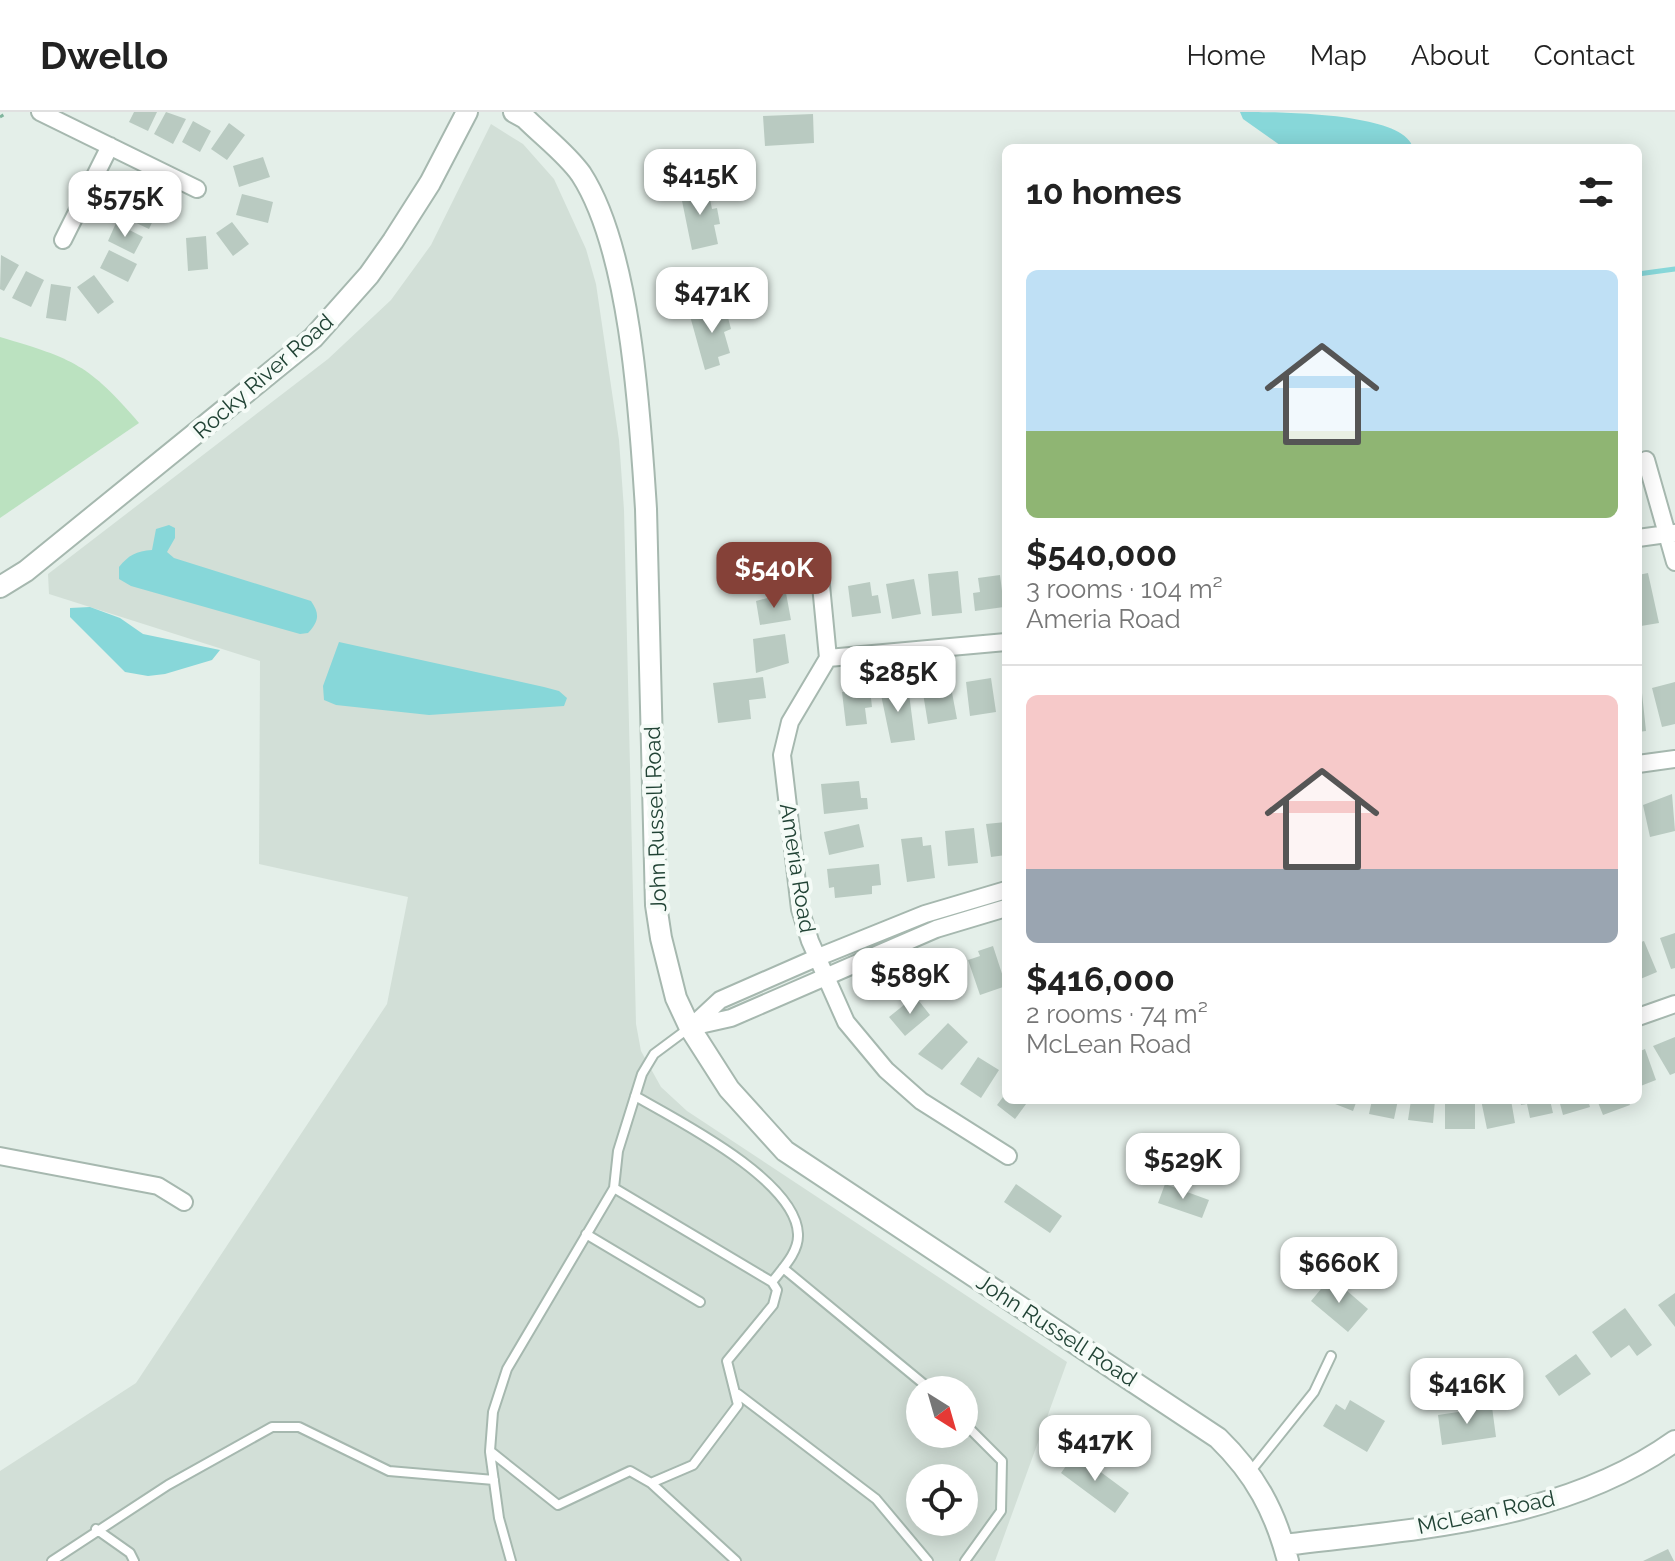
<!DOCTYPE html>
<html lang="en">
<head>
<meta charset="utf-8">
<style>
  body { margin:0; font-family:Raleway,sans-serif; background:#f2f2f2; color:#222; height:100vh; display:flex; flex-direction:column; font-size:30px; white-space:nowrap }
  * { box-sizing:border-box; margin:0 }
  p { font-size:26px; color:#767676 }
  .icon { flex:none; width:44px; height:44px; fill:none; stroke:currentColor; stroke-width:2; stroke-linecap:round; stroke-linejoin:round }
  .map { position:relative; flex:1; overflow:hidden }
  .details { position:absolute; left:1002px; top:32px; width:640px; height:960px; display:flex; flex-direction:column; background:#fff; border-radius:12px; box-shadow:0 4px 20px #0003 }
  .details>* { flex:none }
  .needle { width:52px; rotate:143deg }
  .buttons { position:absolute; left:906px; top:1264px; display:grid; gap:16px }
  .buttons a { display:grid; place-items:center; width:72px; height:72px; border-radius:50%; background:#fff; box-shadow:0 4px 20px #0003; font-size:40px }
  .price { position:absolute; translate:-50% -68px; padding:0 18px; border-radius:16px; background:#fff; color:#222; font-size:26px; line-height:52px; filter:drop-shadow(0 2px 4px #0008) }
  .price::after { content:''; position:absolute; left:50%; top:48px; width:24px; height:18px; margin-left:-12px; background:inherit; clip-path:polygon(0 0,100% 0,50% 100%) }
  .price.selected { background:#854138; color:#fff }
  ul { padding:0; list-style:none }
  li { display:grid; align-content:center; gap:16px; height:424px; padding:0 24px }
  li+li { border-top:2px solid #e0e0e0 }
  li span { display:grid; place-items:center; height:248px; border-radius:12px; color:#555 }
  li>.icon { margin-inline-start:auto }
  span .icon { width:144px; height:144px; fill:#fffc; stroke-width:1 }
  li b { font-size:34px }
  h2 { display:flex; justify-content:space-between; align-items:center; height:96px; padding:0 24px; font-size:34px }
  header { display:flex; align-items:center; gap:48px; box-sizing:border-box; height:112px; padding:0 40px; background:#fff; border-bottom:2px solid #e0e0e0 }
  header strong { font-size:38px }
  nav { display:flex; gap:44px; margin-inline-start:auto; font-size:28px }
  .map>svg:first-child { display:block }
  .built { fill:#d2dfd7; fill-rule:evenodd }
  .green { fill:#bbe2c0 }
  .water { fill:#87d7d9 }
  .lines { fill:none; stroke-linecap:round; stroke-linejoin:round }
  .stream { stroke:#87d7d9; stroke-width:5 }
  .building { fill:#b9cac1 }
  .service-casing { stroke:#a6b8af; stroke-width:12 }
  .minor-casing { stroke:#a6b8af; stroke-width:20 }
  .tertiary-casing { stroke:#a6b8af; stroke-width:24 }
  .path { stroke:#81b69e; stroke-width:3; stroke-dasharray:4 6; stroke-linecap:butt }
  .service { stroke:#fff; stroke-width:8 }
  .minor { stroke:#fff; stroke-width:16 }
  .tertiary { stroke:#fff; stroke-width:20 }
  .labels { text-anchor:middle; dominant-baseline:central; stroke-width:8; stroke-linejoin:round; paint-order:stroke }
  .street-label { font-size:22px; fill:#214335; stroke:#f5fbf7 }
</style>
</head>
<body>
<header>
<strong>Dwello</strong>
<nav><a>Home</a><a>Map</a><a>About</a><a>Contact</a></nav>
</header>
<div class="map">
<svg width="1675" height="1449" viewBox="0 0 1675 1449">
  <rect width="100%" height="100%" fill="#e4efe9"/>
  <!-- built -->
  <path class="built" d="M491,12L523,32L554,67L586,137L596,172L619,328L624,398L636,912L641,939L661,975L687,999L1067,1250L995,1449H0V1359L136,1271L387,892L408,785L259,752L260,549L49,482L48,462L328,247L391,188L431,133ZM920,1278H964V1322H920ZM920,1366H964V1410H920Z"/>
  <!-- green -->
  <path class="green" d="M0,225C74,247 88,252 139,311L0,406Z"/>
  <!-- water -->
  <path class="water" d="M1240,0C1277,0 1405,0 1413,36H1284L1243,7Z
    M169,413L175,416V426L167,440L174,446L311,489C320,502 319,509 308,521L300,522L131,474L119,467V455C129,443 136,439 152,438L156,417Z
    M90,495L120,506L143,522L220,538L212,548L165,562L148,564L125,560L70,505V496Z
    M339,530L544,575L559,579L567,586L564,594L429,603L336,593L324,588L323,574Z"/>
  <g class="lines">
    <!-- stream -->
    <path class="stream" d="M1638,162L1675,157"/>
  </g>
  <!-- building -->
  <path class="building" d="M134,0H157L148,19L129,10Z
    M166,0L186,7L173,32L154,22Z
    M813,2L814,31L765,34L763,4Z
    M193,9L211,19L200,40L182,30Z
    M229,11L245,23L227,48L211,37Z
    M263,45L270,65L239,75L233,54Z
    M707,73L712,97L717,96L720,112L714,113L718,132L692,138L680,79Z
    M121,80L158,98L149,117L111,99Z
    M242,82L273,90L268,111L236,103Z
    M232,110L249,132L233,144L216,121Z
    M116,111L143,125L134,142L108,129Z
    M206,124L208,157L188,159L186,126Z
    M109,138L137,152L128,170L100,156Z
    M1,143L19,153L4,179L0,177Z
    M26,159L44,168L31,195L12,186Z
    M94,163L114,190L98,202L77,175Z
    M51,172L71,175L66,209L46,206Z
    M725,194L731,217L724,220L730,241L718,245L720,253L705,258L690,204Z
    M780,439L785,463L753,470L748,445Z
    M958,459L962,501L932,504L928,462Z
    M1648,461L1659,511L1641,514L1638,508V463Z
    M1000,463L1004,495L975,499L973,481L980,480L978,466Z
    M914,467L921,502L892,507L886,472Z
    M870,470L872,484L878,483L881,501L852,505L848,474Z
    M786,481L791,508L760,513L756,489Z
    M785,522L789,551L756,561L753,527Z
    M763,565L766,586L749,588L751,607L718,611L713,571Z
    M991,566L996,600L970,604L966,570Z
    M950,570L957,607L928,612L922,575Z
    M1675,570V612L1662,615L1652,576Z
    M908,574L915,628L891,631L880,578Z
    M870,577L872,595L865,596L867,612L846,614L842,580Z
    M1642,581L1646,619L1638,620V582Z
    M859,669L861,686H867L868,697L824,702L821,672Z
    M1672,682L1675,719L1650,725L1643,693Z
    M1006,710V743L991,745L986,712Z
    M859,712L864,735L829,743L824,720Z
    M974,716L978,751L948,754L945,719Z
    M922,725L923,734L931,733L935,766L907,770L901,727Z
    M879,752L881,773L872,774V782L835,786L834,775L829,776L827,757Z
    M1675,821V856L1671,857L1660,826Z
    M1644,829L1657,860L1638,868V831Z
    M993,834L1006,874L980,883L968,848L980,844L978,839Z
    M915,884L930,903L905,924L889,905Z
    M948,911L968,930L942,958L918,942Z
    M1675,925V961L1670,963L1653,934Z
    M1645,937L1656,968L1638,975V940Z
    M978,945L999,958L981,986L960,972Z
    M1006,981V988H1029L1015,1007L997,993Z
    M1325,988H1357L1353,999Z
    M1372,988H1398L1394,1007L1369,1002Z
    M1411,988H1435L1433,1011L1408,1008Z
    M1445,988H1475V1017H1445Z
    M1481,988H1511L1515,1011L1487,1017Z
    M1520,988H1550L1553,1001L1530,1006L1527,992L1521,993Z
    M1559,988H1588L1590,995L1563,1003Z
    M1597,988H1628L1630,993L1603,1003Z
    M1179,1030L1214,1041L1208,1058L1174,1047Z
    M1016,1072L1062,1104L1050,1121L1004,1090Z
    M1165,1072L1209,1088L1202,1106L1158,1091Z
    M1331,1165L1368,1197L1348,1220L1311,1189Z
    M1675,1181V1215L1658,1193Z
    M1625,1196L1652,1233L1637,1244L1629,1233L1611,1246L1592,1220Z
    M1576,1242L1591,1262L1559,1284L1545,1264Z
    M1350,1288L1385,1309L1367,1340L1323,1314L1336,1292L1345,1298Z
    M1492,1295L1496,1325L1442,1333L1438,1303Z
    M1075,1341L1129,1381L1115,1401L1061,1361Z
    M1668,1437L1674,1449H1643Z"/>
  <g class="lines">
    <!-- service casing -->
    <g class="service-casing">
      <path id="service" d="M689,916L654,942L642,962L618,1039L614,1076L507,1257L493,1300L490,1339L558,1393L630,1359L651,1371L693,1353L738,1293L727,1249L773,1193L777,1178L772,1170
        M614,1076L772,1170C783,1156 799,1140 798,1122C796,1068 677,1008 635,984
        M586,1122L700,1190
        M783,1156L931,1278
        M738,1282L876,1387L928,1449
        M964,1311L1002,1349L1001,1399L965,1449
        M490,1340L499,1406L511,1449
        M1250,1360L1314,1280L1331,1244
        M651,1371L736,1449
        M96,1417L130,1441L134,1449
        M52,1449L168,1373L272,1315H299L389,1359L494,1368"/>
    </g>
    <!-- minor casing -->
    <g class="minor-casing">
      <path id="minor" d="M40,0L197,77
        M63,128L110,34
        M1646,348L1675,450
        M1638,426L1675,421
        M818,442L828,546L790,610L782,643L800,797L810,829L846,910L886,958L921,989L1008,1044
        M828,546L1006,530
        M1638,652L1675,647
        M1638,905L1675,892
        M691,915L731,906L936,817L1006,796
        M690,916L720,888L816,846L925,802L1006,778
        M0,1044L158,1074L184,1090"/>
    </g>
    <!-- tertiary casing -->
    <g class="tertiary-casing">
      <path id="tertiary" d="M514,0L525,6C543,24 567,42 581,62C631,139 640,305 646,397L656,793L661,826L676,886L690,916L729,977L785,1039L1218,1326C1255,1362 1275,1399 1288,1449
        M0,475L26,459L313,226L369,163L393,129L430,71L467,0
        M1284,1433C1416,1417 1563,1409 1675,1329"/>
    </g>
    <!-- path -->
    <path class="path" d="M0,5L8,0"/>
    <!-- service -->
    <use href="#service" class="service"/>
    <!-- minor -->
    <use href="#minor" class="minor"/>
    <!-- tertiary -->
    <use href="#tertiary" class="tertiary"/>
  </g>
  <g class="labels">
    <!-- street labels -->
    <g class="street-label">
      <text transform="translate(263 264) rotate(-41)">Rocky River Road</text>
      <text transform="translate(655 707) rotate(-92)">John Russell Road</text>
      <text transform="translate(798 756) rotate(81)">Ameria Road</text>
      <text transform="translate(1057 1218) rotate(33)">John Russell Road</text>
      <text transform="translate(1486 1400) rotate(-12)">McLean Road</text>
    </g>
  </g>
</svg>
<div class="buttons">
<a><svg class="needle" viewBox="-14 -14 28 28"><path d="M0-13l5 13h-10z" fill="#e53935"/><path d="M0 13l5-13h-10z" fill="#767676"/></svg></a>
<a><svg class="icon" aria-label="locate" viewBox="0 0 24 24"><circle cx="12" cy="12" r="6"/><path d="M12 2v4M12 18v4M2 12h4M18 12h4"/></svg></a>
</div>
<b class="price" style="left:700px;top:105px">$415K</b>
<b class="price" style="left:125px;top:127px">$575K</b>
<b class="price" style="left:712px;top:223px">$471K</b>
<b class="price selected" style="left:774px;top:498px">$540K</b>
<b class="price" style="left:898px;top:602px">$285K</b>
<b class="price" style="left:910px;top:904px">$589K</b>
<b class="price" style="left:1183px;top:1089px">$529K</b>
<b class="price" style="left:1339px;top:1193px">$660K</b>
<b class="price" style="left:1467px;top:1314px">$416K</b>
<b class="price" style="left:1095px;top:1371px">$417K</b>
<section class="details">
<h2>10 homes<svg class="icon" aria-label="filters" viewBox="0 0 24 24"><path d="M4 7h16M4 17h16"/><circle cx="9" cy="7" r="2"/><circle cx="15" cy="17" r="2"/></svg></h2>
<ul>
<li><span style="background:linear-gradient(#bfe0f5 65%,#8fb573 0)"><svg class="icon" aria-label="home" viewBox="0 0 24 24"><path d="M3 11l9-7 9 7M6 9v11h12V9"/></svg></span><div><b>$540,000</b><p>3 rooms · 104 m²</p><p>Ameria Road</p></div></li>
<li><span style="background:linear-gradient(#f6c9c9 70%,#9aa5b1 0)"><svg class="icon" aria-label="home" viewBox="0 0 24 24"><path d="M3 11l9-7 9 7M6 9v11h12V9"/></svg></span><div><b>$416,000</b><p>2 rooms · 74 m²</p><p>McLean Road</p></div></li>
</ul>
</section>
</div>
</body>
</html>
